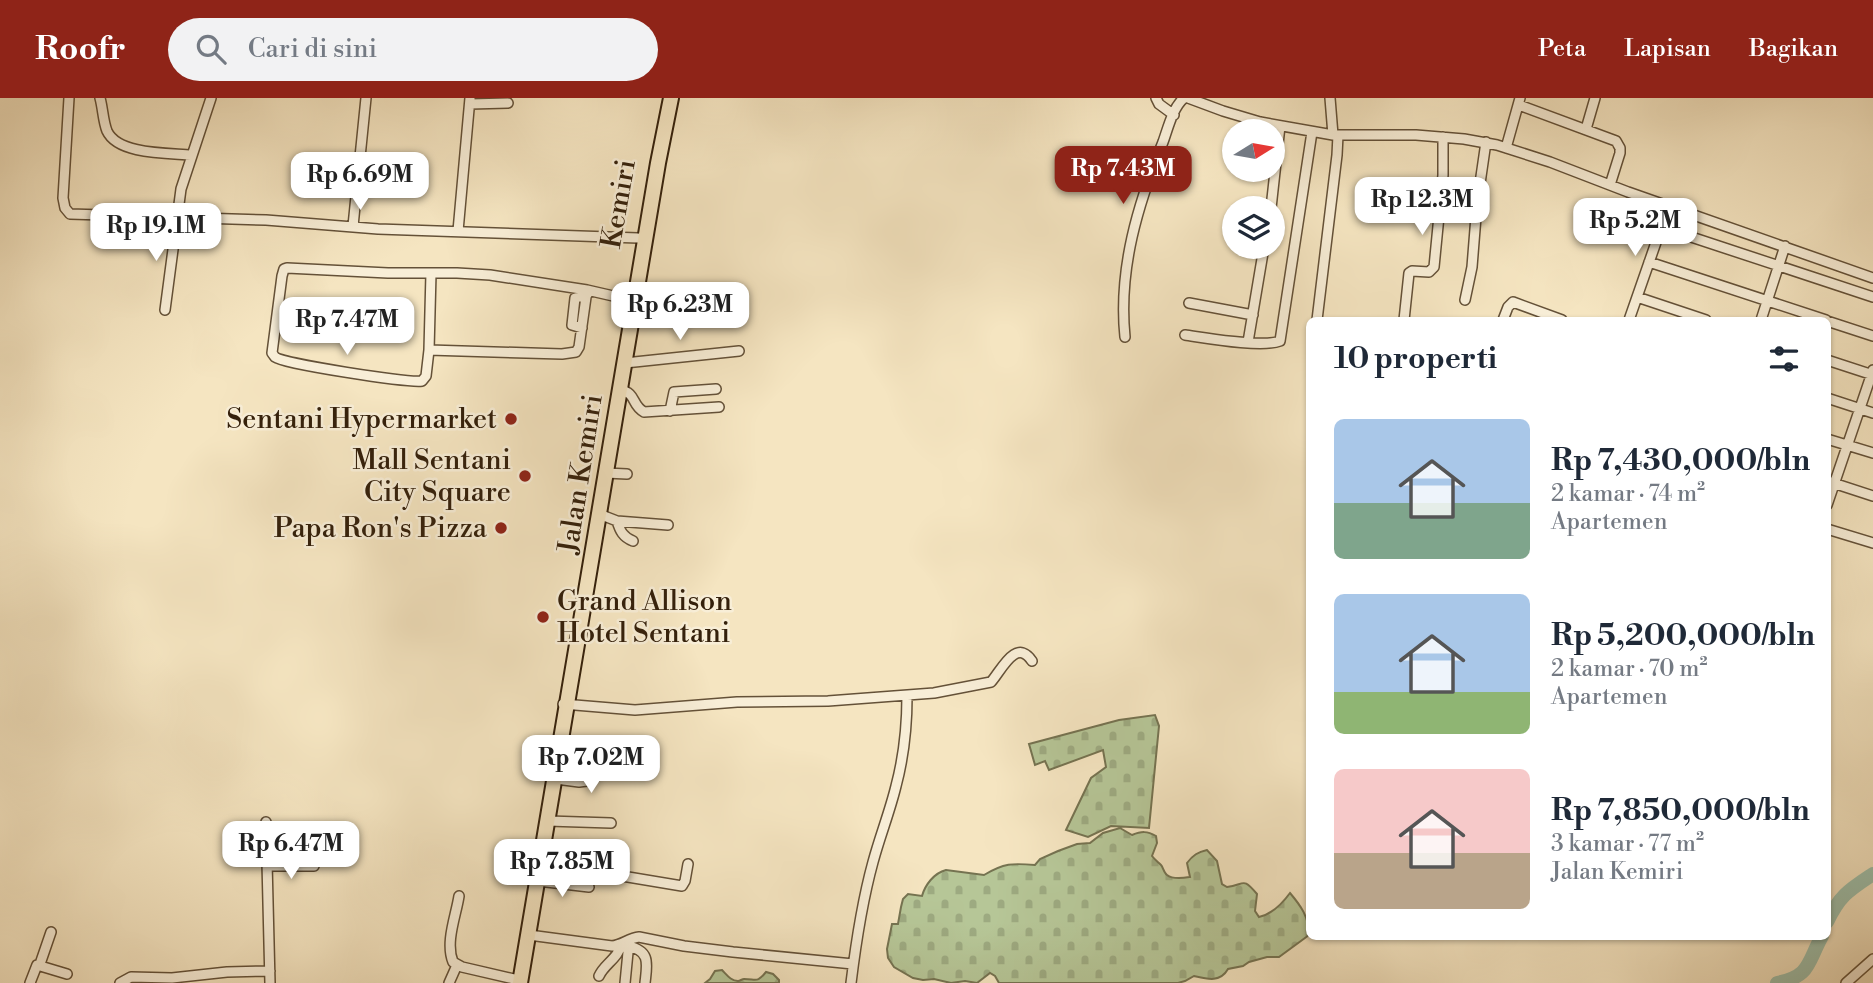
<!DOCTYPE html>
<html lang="id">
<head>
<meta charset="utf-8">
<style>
  body { margin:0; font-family:"Libre Bodoni",serif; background:#f2f2f3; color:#1f2937; height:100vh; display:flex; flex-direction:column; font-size:26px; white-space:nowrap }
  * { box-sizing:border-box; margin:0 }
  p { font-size:23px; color:#747a83 }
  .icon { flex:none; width:38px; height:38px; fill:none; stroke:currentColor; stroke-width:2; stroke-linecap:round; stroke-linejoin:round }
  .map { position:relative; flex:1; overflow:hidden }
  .drawer { position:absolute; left:1306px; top:219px; width:525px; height:623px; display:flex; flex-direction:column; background:#fff; border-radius:10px; box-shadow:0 2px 5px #0004 }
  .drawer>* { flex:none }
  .needle { width:46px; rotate:79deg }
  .fabs { position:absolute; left:1222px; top:21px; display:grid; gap:14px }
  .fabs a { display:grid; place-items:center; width:63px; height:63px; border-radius:50%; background:#fff; box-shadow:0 2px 5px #0004; font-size:35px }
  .price { position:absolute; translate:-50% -60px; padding:0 16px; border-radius:14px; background:#fff; color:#222; font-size:23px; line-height:46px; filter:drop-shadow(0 2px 4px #0008) }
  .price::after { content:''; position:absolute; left:50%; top:42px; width:21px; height:16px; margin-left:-10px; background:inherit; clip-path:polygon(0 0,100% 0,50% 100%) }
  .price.on { background:#8f2418; color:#fff }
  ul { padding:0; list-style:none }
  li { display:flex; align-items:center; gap:21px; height:175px; padding:0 28px }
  li span { display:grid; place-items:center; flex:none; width:196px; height:140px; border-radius:10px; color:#555 }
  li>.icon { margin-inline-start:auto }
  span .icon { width:84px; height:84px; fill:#fffc; stroke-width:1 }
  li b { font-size:30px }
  h2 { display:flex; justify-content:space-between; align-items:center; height:84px; padding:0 28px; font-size:30px }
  header { display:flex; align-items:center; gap:42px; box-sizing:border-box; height:98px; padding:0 35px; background:#8f2418; color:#fff }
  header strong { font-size:33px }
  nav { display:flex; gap:38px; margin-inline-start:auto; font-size:24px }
  .search { width:490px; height:63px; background:#f2f2f3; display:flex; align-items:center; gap:18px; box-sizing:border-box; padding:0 24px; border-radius:38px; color:#747a83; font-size:26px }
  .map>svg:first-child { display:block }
  .forest { fill:url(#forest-firs); stroke:#757351; stroke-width:2 }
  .cemetery { fill:url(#cemetery-stones); stroke:#757351; stroke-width:2 }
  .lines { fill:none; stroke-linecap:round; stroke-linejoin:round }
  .river { stroke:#9dc0ac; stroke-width:14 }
  .minor-casing { stroke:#645138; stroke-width:12 }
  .trunk-casing { stroke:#34200b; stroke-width:18 }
  .minor { stroke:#f8eed7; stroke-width:9 }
  .trunk { stroke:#f5e5c1; stroke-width:14 }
  .poi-dot { fill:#8f2418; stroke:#f8eed7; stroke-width:2.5 }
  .labels { text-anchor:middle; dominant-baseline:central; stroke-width:5; stroke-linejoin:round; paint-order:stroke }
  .street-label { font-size:28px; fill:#34200b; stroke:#f8eed7 }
  .poi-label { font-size:28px; fill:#34200b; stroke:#f8eed7; text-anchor:end }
</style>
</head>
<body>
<header>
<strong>Roofr</strong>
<div class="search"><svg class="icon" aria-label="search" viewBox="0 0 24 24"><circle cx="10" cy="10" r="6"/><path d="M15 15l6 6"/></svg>Cari di sini</div>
<nav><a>Peta</a><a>Lapisan</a><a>Bagikan</a></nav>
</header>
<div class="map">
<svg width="1873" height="885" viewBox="0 0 1873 885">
  <defs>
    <pattern id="forest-firs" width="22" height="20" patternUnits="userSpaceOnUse" patternTransform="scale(1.75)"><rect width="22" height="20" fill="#b6c697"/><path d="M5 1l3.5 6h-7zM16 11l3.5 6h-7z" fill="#9daa81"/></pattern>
    <pattern id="cemetery-stones" width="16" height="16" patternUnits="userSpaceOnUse" patternTransform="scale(1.75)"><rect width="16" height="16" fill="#b6c697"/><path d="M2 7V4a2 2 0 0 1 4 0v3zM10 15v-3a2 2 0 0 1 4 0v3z" fill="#9daa81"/></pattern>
  </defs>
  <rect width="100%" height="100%" fill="#f5e5c1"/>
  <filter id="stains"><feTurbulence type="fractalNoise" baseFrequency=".00286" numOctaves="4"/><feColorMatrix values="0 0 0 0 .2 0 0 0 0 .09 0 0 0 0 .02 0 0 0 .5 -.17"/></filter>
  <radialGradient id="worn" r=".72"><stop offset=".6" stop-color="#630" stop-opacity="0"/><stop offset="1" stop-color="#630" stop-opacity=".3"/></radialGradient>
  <!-- forest -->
  <path class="forest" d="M722,872C727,877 731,883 738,883C740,883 742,881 744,881C757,881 757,885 766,874L773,876L779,882V885H705L710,881L715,873Z"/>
  <!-- cemetery -->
  <path class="cemetery" d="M1155,617L1159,628L1149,730L1111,728L1088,739L1066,732L1091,680L1106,669L1103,652L1049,672L1045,663L1035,667L1029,646L1119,622Z
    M1120,730L1132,737C1142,733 1147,733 1156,738L1157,745L1152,758C1155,762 1158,764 1161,767C1163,769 1164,775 1167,777C1173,782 1184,780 1190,779L1187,765C1193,757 1198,754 1207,752L1217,763L1222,786L1227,789C1245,787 1242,778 1257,796L1255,813L1259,819C1272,816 1282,806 1290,795C1301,808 1309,819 1309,837L1279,859H1267L1249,864L1243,868L1228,871C1220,885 1207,881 1194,878L1185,883L1178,885H999L995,878L990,875L977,885L965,883L951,885L934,881L923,882L913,880L894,869L888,860L887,851L892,826H898L901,809L903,801L908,796L922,798C925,787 934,775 946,772L984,777C1004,765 1012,765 1035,767L1040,761L1058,753L1077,746L1090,745L1103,735Z"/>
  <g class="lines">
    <!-- river -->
    <path class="river" d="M1827,824C1840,797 1849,792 1873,776
      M1777,885C1811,878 1807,865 1822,838"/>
    <!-- minor casing -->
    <g class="minor-casing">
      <path id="minor" d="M69,0L63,100L65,110L70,116L266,122L378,131L638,140
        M100,0C103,11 103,23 107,33C118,57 169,55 191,57
        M1156,0L1159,6L1174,17
        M1188,0L1223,13L1260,24L1333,37
        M1330,0L1333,37H1416L1464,41L1497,47L1550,64L1628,94L1873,180
        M470,6L508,5
        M1519,7L1616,43L1620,50V55L1610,87
        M1586,31L1595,0
        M1506,50L1520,0
        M1271,110L1280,28
        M353,128L366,0
        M1661,129L1873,199
        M458,133L470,0
        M1649,164L1826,222
        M431,175L429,252L426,278L422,283C408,285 284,266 275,259C274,258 273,256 272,255L282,178L284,171L287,170L388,175H457L490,177L587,192L635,203
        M1637,199L1706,222
        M1465,202L1472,169L1477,106L1486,44
        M1189,205L1253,217
        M165,212L181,91L211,0
        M1317,222L1337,57L1338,37
        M1404,222L1409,175L1412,173L1429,174L1434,169L1443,77V39
        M1503,222L1508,209L1513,204L1562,222
        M1629,222L1669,107
        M1761,222L1785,148
        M1827,223L1873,238
        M582,230L572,227L575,200L587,197
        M1185,237C1206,240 1262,250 1280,243L1312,34
        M1125,239C1118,171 1138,106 1163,44C1168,30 1173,9 1184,0
        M1248,244L1264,149
        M429,252L562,256L576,254L579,249L587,192
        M1827,262L1873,277
        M625,265L739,253
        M620,292C637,295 631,307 644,314L719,309
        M1827,300L1873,315
        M670,313L674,294L716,291
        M1827,341L1873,355
        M606,375L627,376
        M1827,383L1873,398
        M1827,407L1873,272
        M599,416L617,423L668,427
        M617,423C620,433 623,439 633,443
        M1827,431L1873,445
        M563,606L635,612L737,604L828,603L934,595L991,584C1001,573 1016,539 1032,563
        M556,681L579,684L587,683L610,671L623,668
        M548,723L611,725
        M266,724L270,885
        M267,768H314
        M540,769L587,767L610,776L682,788L685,783L688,766
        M538,783L589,789
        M459,798C456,818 445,844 453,864L462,869L514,881
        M529,837L612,848C622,847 629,840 639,839L684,848L733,854L853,866
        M628,848C651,853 647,866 645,885
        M40,866L51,834
        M599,878C604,866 619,860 621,846
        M30,885L37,867L67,876
        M120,885L131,879L172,880L227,874L270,873
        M449,885L457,867
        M625,885L629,844
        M851,885C856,844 862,804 873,764C880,738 890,713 896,688C904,658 907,628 907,598
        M1846,885L1873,861"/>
    </g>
    <!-- trunk casing -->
    <g class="trunk-casing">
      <path id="trunk" d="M520,885L658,65L671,0"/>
    </g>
    <!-- minor -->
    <use href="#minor" class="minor"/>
    <!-- trunk -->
    <use href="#trunk" class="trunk"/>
  </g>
  <!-- markers -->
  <g class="poi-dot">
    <circle cx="511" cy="321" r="7"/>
    <circle cx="525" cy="378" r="7"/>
    <circle cx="501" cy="430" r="7"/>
    <circle cx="543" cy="519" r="7"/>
  </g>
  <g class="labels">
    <!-- street labels -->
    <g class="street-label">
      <text transform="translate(619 106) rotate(-80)">Kemiri</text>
      <text transform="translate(581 376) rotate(-81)">Jalan Kemiri</text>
    </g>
    <!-- poi labels -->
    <g class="poi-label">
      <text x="497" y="321">Sentani Hypermarket</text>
      <text x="511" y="362">Mall Sentani<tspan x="511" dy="32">City Square</tspan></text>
      <text x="487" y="430">Papa Ron's Pizza</text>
      <text x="557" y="503" text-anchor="start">Grand Allison<tspan x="557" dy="32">Hotel Sentani</tspan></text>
    </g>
  </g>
  <rect width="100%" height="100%" filter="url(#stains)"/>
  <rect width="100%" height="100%" fill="url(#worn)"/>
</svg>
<div class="fabs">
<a><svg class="needle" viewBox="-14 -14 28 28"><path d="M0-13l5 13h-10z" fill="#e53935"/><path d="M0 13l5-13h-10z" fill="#747a83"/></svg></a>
<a><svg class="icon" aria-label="layers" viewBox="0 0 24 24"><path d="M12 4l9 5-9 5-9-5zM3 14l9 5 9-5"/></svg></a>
</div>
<b class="price on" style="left:1123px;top:108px">Rp 7.43M</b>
<b class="price" style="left:360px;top:114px">Rp 6.69M</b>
<b class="price" style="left:1422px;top:139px">Rp 12.3M</b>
<b class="price" style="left:1635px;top:160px">Rp 5.2M</b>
<b class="price" style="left:156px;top:165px">Rp 19.1M</b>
<b class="price" style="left:680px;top:244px">Rp 6.23M</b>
<b class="price" style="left:347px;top:259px">Rp 7.47M</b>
<b class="price" style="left:591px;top:697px">Rp 7.02M</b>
<b class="price" style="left:291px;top:783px">Rp 6.47M</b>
<b class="price" style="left:562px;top:801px">Rp 7.85M</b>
<section class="drawer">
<h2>10 properti<svg class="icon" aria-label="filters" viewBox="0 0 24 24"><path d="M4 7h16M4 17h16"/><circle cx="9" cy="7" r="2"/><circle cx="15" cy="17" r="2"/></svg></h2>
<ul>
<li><span style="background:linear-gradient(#a9c7e8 60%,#7fa58c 0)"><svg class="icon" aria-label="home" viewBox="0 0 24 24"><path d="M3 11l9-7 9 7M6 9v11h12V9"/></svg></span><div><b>Rp 7,430,000/bln</b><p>2 kamar · 74 m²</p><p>Apartemen</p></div></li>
<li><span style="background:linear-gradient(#a9c7e8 70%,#8fb573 0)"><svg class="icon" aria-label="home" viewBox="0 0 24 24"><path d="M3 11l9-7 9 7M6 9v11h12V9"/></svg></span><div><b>Rp 5,200,000/bln</b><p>2 kamar · 70 m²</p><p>Apartemen</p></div></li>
<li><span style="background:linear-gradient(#f6c9c9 60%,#b9a48a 0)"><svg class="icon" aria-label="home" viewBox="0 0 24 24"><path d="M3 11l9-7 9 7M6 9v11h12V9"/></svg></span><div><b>Rp 7,850,000/bln</b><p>3 kamar · 77 m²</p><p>Jalan Kemiri</p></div></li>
</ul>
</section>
</div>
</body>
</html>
